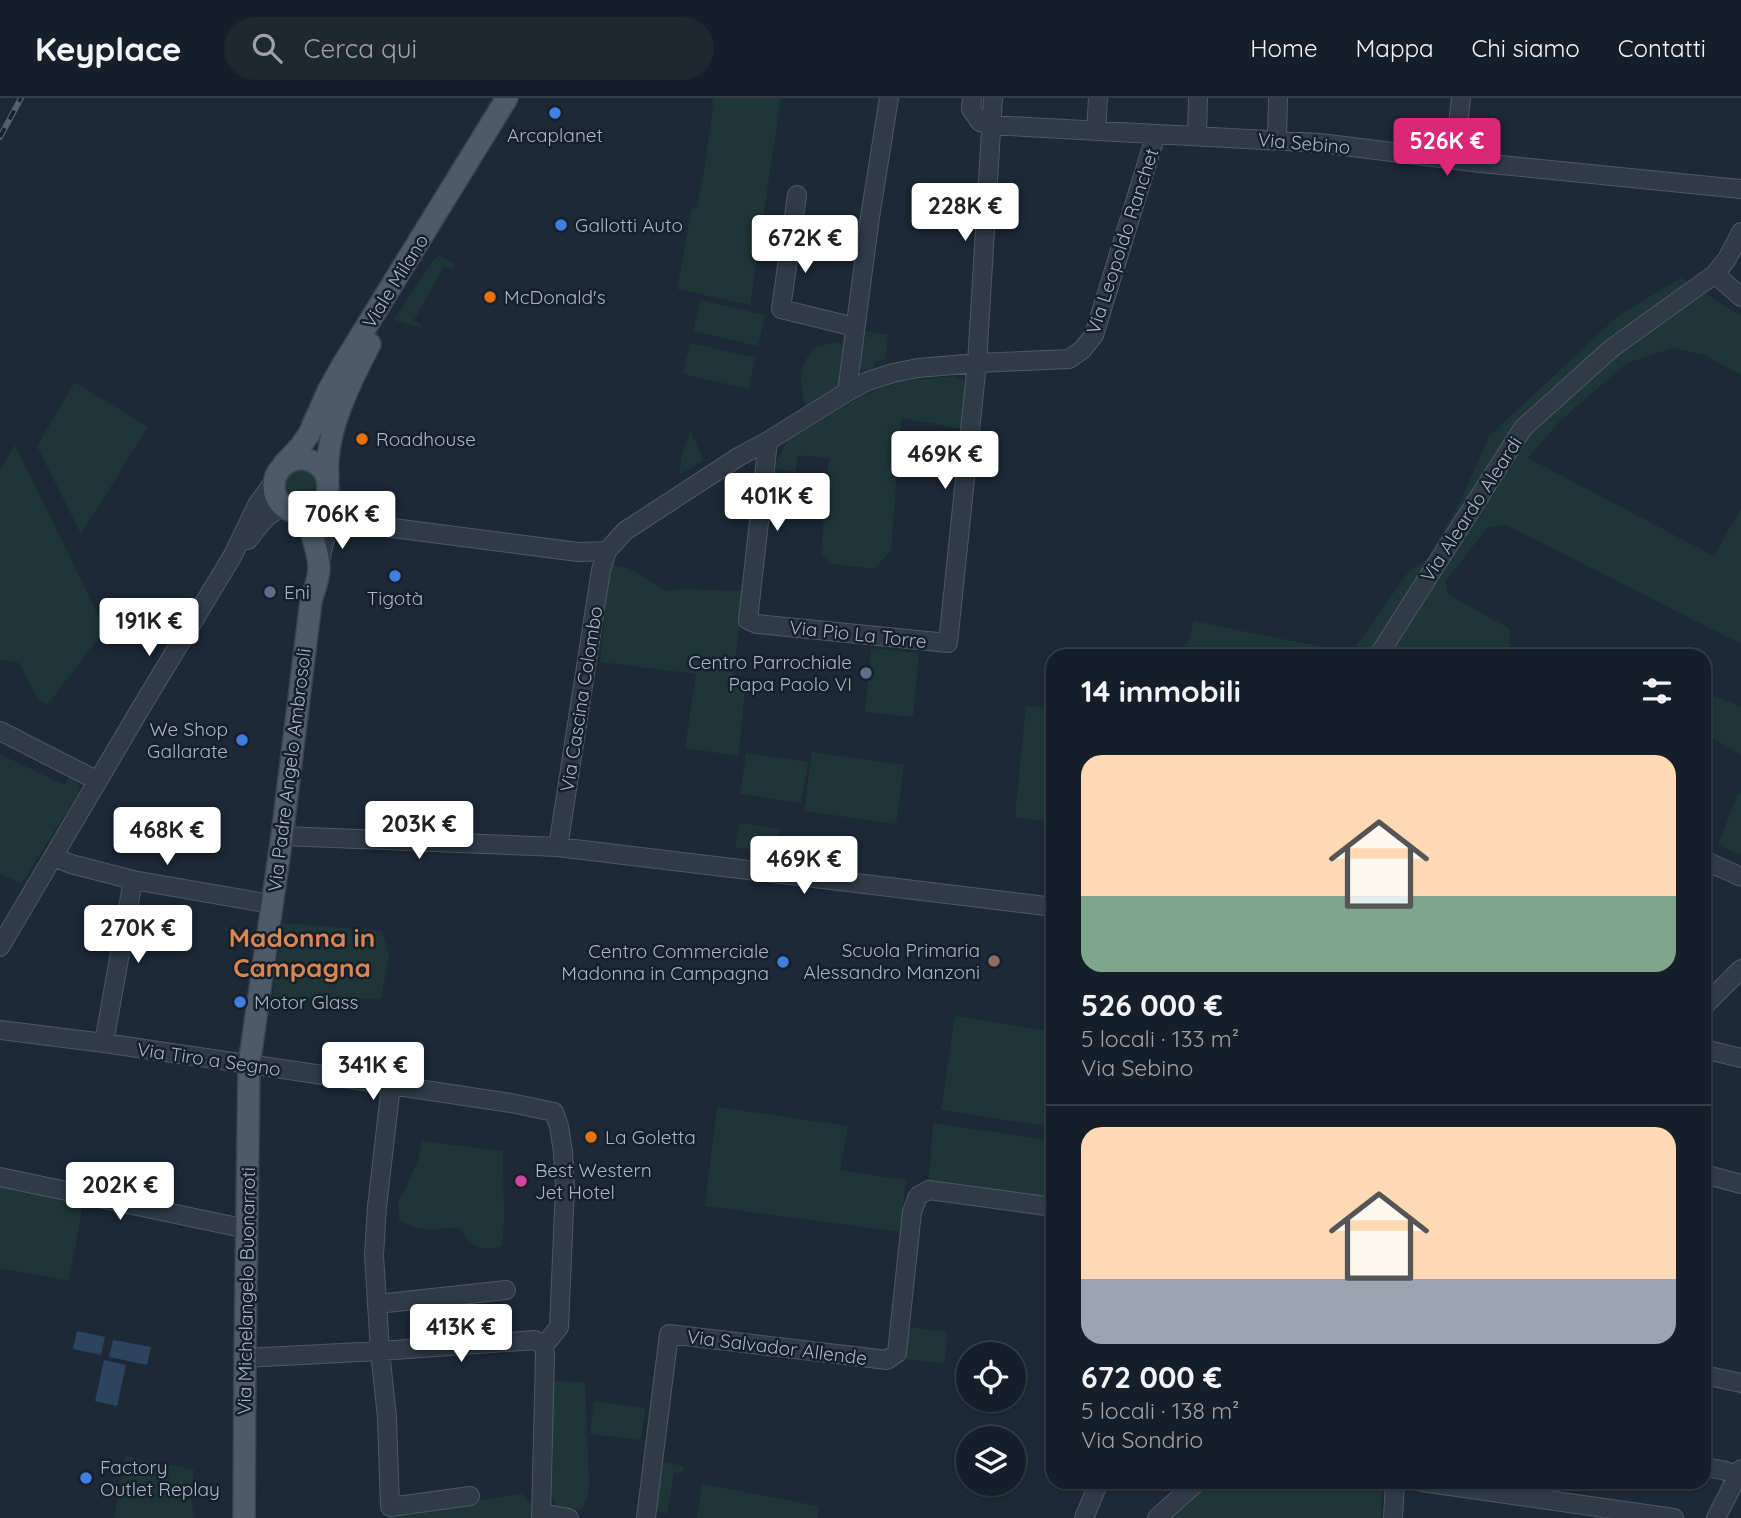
<!DOCTYPE html>
<html lang="it">
<head>
<meta charset="utf-8">
<style>
  body { margin:0; font-family:Quicksand,sans-serif; background:#1f2731; color:#f1f3f6; height:100vh; display:flex; flex-direction:column; font-size:26px; white-space:nowrap }
  * { box-sizing:border-box; margin:0 }
  p { font-size:23px; color:#9ea2a8 }
  .icon { flex:none; width:38px; height:38px; fill:none; stroke:currentColor; stroke-width:2; stroke-linecap:round; stroke-linejoin:round }
  .map { position:relative; flex:1; overflow:hidden }
  .drawer { position:absolute; left:1046px; top:551px; width:665px; height:840px; display:flex; flex-direction:column; background:#161f29; border-radius:21px; box-shadow:0 2px 5px #0004,0 0 0 2px #353d46 }
  .drawer>* { flex:none }
  .fabs { position:absolute; left:956px; top:1244px; display:grid; gap:14px }
  .fabs a { display:grid; place-items:center; width:70px; height:70px; border-radius:50%; background:#161f29; box-shadow:0 2px 5px #0004,0 0 0 2px #353d46; font-size:35px }
  .price { position:absolute; translate:-50% -60px; padding:0 16px; border-radius:7px; background:#fff; color:#222; font-size:23px; line-height:46px; filter:drop-shadow(0 2px 4px #0008) }
  .price::after { content:''; position:absolute; left:50%; top:42px; width:21px; height:16px; margin-left:-10px; background:inherit; clip-path:polygon(0 0,100% 0,50% 100%) }
  .price.current { background:#db2777; color:#fff }
  ul { padding:0; list-style:none }
  li { display:grid; align-content:center; gap:14px; height:371px; padding:0 35px }
  li+li { border-top:2px solid #353d46 }
  li span { display:grid; place-items:center; height:217px; border-radius:21px; color:#555 }
  li>.icon { margin-inline-start:auto }
  span .icon { width:126px; height:126px; fill:#fffc; stroke-width:1 }
  li b { font-size:30px }
  h2 { display:flex; justify-content:space-between; align-items:center; height:84px; padding:0 35px; font-size:30px }
  header { display:flex; align-items:center; gap:42px; box-sizing:border-box; height:98px; padding:0 35px; background:#161f29; border-bottom:2px solid #353d46 }
  header strong { font-size:33px }
  nav { display:flex; gap:38px; margin-inline-start:auto; font-size:24px }
  .search { width:490px; height:63px; background:#1f2731; display:flex; align-items:center; gap:18px; box-sizing:border-box; padding:0 24px; border-radius:38px; color:#9ea2a8; font-size:26px }
  .map>svg:first-child { display:block }
  .green { fill:#1f3638 }
  .water { fill:#2d445e }
  .lines { fill:none; stroke-linecap:round; stroke-linejoin:round }
  .minor-casing { stroke:#4e5865; stroke-width:20 }
  .major-casing { stroke:#3a4450; stroke-width:24 }
  .minor { stroke:#303b47; stroke-width:18 }
  .major { stroke:#4e5a68; stroke-width:21 }
  .rail-casing { stroke:#525f6f; stroke-width:6 }
  .rail { stroke:#16202b; stroke-width:3.5; stroke-dasharray:10; stroke-linecap:butt }
  .shop-dot { fill:#3f7fe0; stroke:#16202b; stroke-width:2.5 }
  .food-dot { fill:#e8710a; stroke:#16202b; stroke-width:2.5 }
  .service-dot { fill:#5c6f8a; stroke:#16202b; stroke-width:2.5 }
  .education-dot { fill:#8d6e63; stroke:#16202b; stroke-width:2.5 }
  .hotel-dot { fill:#d1479c; stroke:#16202b; stroke-width:2.5 }
  .labels { text-anchor:middle; dominant-baseline:central; stroke-width:5; stroke-linejoin:round; paint-order:stroke }
  .poi-label { font-size:19px; fill:#aab5c5; stroke:#16202b; text-anchor:start }
  .street-label { font-size:19px; fill:#aab5c5; stroke:#16202b }
  .district-label { font-size:26px; font-weight:bold; fill:#dc854e; stroke:#16202b }
</style>
</head>
<body>
<header>
<strong>Keyplace</strong>
<div class="search"><svg class="icon" aria-label="search" viewBox="0 0 24 24"><circle cx="10" cy="10" r="6"/><path d="M15 15l6 6"/></svg>Cerca qui</div>
<nav><a>Home</a><a>Mappa</a><a>Chi siamo</a><a>Contatti</a></nav>
</header>
<div class="map">
<svg width="1741" height="1420" viewBox="0 0 1741 1420">
  <rect width="100%" height="100%" fill="#1d2937"/>
  <!-- green -->
  <path class="green" d="M714,0H781L750,207L677,191L692,110L697,111L706,60Z
    M440,158L452,165L454,168L452,172L444,168L414,222L421,227L422,230L394,222L435,160Z
    M1681,180L1741,218V277L1705,257L1673,250L1627,265L1560,323L1528,360L1714,458L1740,412H1741V546L1506,427L1488,429L1445,484L1448,496L1510,531L1509,558H1184L1194,523L1351,555L1409,473L1427,461L1460,404L1489,338L1619,217Z
    M700,202L765,217L758,248L693,233Z
    M861,232L888,237L885,261L875,264L873,271C867,273 861,272 857,267Z
    M837,244L846,251L839,290L809,307H805C800,283 797,269 815,249Z
    M690,245L756,260L748,291L683,276Z
    M954,278L962,281L968,290L963,331L901,320L891,453L874,471L832,466L821,456L829,360L798,357L795,374L773,370L788,342L862,298L897,284Z
    M75,284L148,329L81,436L37,348Z
    M690,333L704,362L679,377L681,360Z
    M15,347L104,529L91,550L47,607L38,601L19,565L0,562V372Z
    M286 387a16 16 0 1 1 32 0a16 16 0 1 1-32 0Z
    M610,468L626,469L667,493L679,491L743,493L733,583L746,585L738,658L685,650L696,576L600,564Z
    M871,550L919,555L913,619L865,614Z
    M1707,595L1741,609V657L1705,635V601Z
    M1026,608L1053,611V724L1015,719Z
    M812,654L904,667L896,726L804,713Z
    M746,655L808,664L801,705L740,696Z
    M0,656L64,687L69,680L80,687L78,696L21,786L0,775Z
    M1738,695L1741,696V757L1718,747Z
    M739,725L780,731L776,755L735,749Z
    M282,825L382,833L389,858L381,901L272,903Z
    M955,918L1053,934V1029L941,1012Z
    M717,1009L848,1028L840,1072L906,1082L900,1134L705,1108Z
    M933,1025L1053,1043V1099L929,1082Z
    M422,1043L503,1053L504,1122L502,1148C479,1154 472,1148 459,1130C432,1129 424,1137 399,1122L398,1102L404,1094L418,1062Z
    M0,1088L83,1106L69,1183L0,1170Z
    M913,1229L945,1234L947,1237L945,1264L941,1265L905,1261L903,1257L907,1232Z
    M550,1283L585,1284L589,1384L587,1401L582,1412L557,1408L549,1394Z
    M594,1303L645,1310L641,1342L590,1336Z
    M125,1358L194,1372L190,1397L195,1420H114Z
    M662,1364L684,1368L683,1375L674,1374L667,1416L658,1413L655,1407Z
    M1210,1384H1382L1381,1420H1169Z
    M702,1386L818,1408V1420H697Z
    M522,1396L530,1405L532,1420H389L401,1414Z"/>
  <!-- water -->
  <path class="water" d="M77,1233L105,1239L101,1257L73,1251Z
    M113,1242L151,1249L147,1267L109,1259Z
    M104,1262L126,1267L117,1308L95,1303Z"/>
  <g class="lines">
    <!-- minor casing -->
    <g class="minor-casing">
      <path id="minor" d="M972,0L971,11L980,24L991,27L1320,45L1481,65L1741,91
        M1096,32L1098,0
        M1197,37L1198,0
        M1277,42L1278,0
        M1454,61L1461,0
        M797,97L781,211L855,229
        M1715,176L1741,199
        M847,294L870,119L889,0
        M768,343L748,522L757,526L948,545L977,265L993,0
        M323,405C328,417 334,421 347,424L578,454L607,453L625,433L740,358L768,343L847,294L868,283L893,275L918,270L977,265L1069,261L1082,252L1094,237L1156,36
        M248,442C259,429 267,413 285,410
        M319,466L326,437L334,425
        M1378,558L1523,330L1612,250L1715,176L1727,161L1741,134
        M0,633L98,683
        M282,738L558,749L1054,809
        M558,749L601,472L607,453
        M54,759L71,766L133,782L271,806
        M1704,762L1741,779
        M0,849L139,613L233,457L257,407L273,385
        M1704,908L1741,871
        M0,932L104,945L391,987L511,1005L554,1014L559,1028L563,1054L565,1089L559,1229L544,1248
        M104,945L133,782
        M1704,951L1741,960
        M391,987L377,1109L374,1157L380,1253L387,1320L390,1409L470,1398
        M1704,1076L1741,1086
        M0,1079L247,1131
        M377,1206L506,1192
        M245,1260L380,1253L535,1242L544,1248L545,1257L541,1420
        M1704,1277L1741,1285
        M1704,1369L1722,1372L1738,1377
        M1422,1384L1674,1420
        M541,1415L569,1420
        M646,1420L669,1236L887,1262L897,1255L912,1114L918,1098L929,1092L1054,1109
        M1084,1420L1099,1384
        M1157,1420L1197,1384
        M1393,1420L1395,1384
        M1716,1420L1741,1371"/>
    </g>
    <!-- major casing -->
    <g class="major-casing">
      <path id="major" d="M274 388a27 27 0 1 1 54 0a27 27 0 1 1-54 0Z
        M284,366L300,349L309,336L328,293L342,268L507,0
        M328,379C324,336 350,284 370,246
        M244,1420L245,1260L249,967L282,738L311,503C314,492 319,481 319,470C319,450 307,434 311,413"/>
    </g>
    <!-- minor -->
    <use href="#minor" class="minor"/>
    <!-- major -->
    <use href="#major" class="major"/>
    <!-- rail casing -->
    <g class="rail-casing">
      <path id="rail" d="M0,39L21,0"/>
    </g>
    <!-- rail -->
    <use href="#rail" class="rail"/>
  </g>
  <!-- markers -->
  <g class="shop-dot">
    <circle cx="555" cy="15" r="7"/>
    <circle cx="561" cy="127" r="7"/>
    <circle cx="395" cy="478" r="7"/>
    <circle cx="242" cy="642" r="7"/>
    <circle cx="783" cy="864" r="7"/>
    <circle cx="240" cy="904" r="7"/>
    <circle cx="86" cy="1380" r="7"/>
  </g>
  <g class="food-dot">
    <circle cx="490" cy="199" r="7"/>
    <circle cx="362" cy="341" r="7"/>
    <circle cx="591" cy="1039" r="7"/>
  </g>
  <g class="service-dot">
    <circle cx="270" cy="494" r="7"/>
    <circle cx="866" cy="575" r="7"/>
  </g>
  <circle class="education-dot" cx="994" cy="863" r="7"/>
  <circle class="hotel-dot" cx="521" cy="1083" r="7"/>
  <g class="labels">
    <!-- poi labels -->
    <g class="poi-label">
      <text x="555" y="37" text-anchor="middle">Arcaplanet</text>
      <text x="575" y="127">Gallotti Auto</text>
      <text x="504" y="199">McDonald's</text>
      <text x="376" y="341">Roadhouse</text>
      <text x="284" y="494">Eni</text>
      <text x="395" y="500" text-anchor="middle">Tigotà</text>
      <text x="852" y="564" text-anchor="end">Centro Parrochiale<tspan x="852" dy="22">Papa Paolo VI</tspan></text>
      <text x="228" y="631" text-anchor="end">We Shop<tspan x="228" dy="22">Gallarate</tspan></text>
      <text x="980" y="852" text-anchor="end">Scuola Primaria<tspan x="980" dy="22">Alessandro Manzoni</tspan></text>
      <text x="769" y="853" text-anchor="end">Centro Commerciale<tspan x="769" dy="22">Madonna in Campagna</tspan></text>
      <text x="254" y="904">Motor Glass</text>
      <text x="605" y="1039">La Goletta</text>
      <text x="535" y="1072">Best Western<tspan x="535" dy="22">Jet Hotel</tspan></text>
      <text x="100" y="1369">Factory<tspan x="100" dy="22">Outlet Replay</tspan></text>
    </g>
    <!-- street labels -->
    <g class="street-label">
      <text transform="translate(1304 45) rotate(5)">Via Sebino</text>
      <text transform="translate(1122 143) rotate(-72)">Via Leopoldo Ranchet</text>
      <text transform="translate(395 183) rotate(-58)">Viale Milano</text>
      <text transform="translate(1471 411) rotate(-57)">Via Aleardo Aleardi</text>
      <text transform="translate(858 536) rotate(6)">Via Pio La Torre</text>
      <text transform="translate(581 601) rotate(-81)">Via Cascina Colombo</text>
      <text transform="translate(289 672) rotate(-83)">Via Padre Angelo Ambrosoli</text>
      <text transform="translate(209 961) rotate(8)">Via Tiro a Segno</text>
      <text transform="translate(246 1193) rotate(-89)">Via Michelangelo Buonarroti</text>
      <text transform="translate(777 1249) rotate(7)">Via Salvador Allende</text>
    </g>
    <!-- district labels -->
    <g class="district-label">
      <text x="302" y="839">Madonna in<tspan x="302" dy="30">Campagna</tspan></text>
    </g>
  </g>
</svg>
<div class="fabs">
<a><svg class="icon" aria-label="locate" viewBox="0 0 24 24"><circle cx="12" cy="12" r="6"/><path d="M12 2v4M12 18v4M2 12h4M18 12h4"/></svg></a>
<a><svg class="icon" aria-label="layers" viewBox="0 0 24 24"><path d="M12 4l9 5-9 5-9-5zM3 14l9 5 9-5"/></svg></a>
</div>
<b class="price current" style="left:1447px;top:80px">526K €</b>
<b class="price" style="left:965px;top:145px">228K €</b>
<b class="price" style="left:805px;top:177px">672K €</b>
<b class="price" style="left:945px;top:393px">469K €</b>
<b class="price" style="left:777px;top:435px">401K €</b>
<b class="price" style="left:342px;top:453px">706K €</b>
<b class="price" style="left:149px;top:560px">191K €</b>
<b class="price" style="left:419px;top:763px">203K €</b>
<b class="price" style="left:167px;top:769px">468K €</b>
<b class="price" style="left:804px;top:798px">469K €</b>
<b class="price" style="left:138px;top:867px">270K €</b>
<b class="price" style="left:373px;top:1004px">341K €</b>
<b class="price" style="left:120px;top:1124px">202K €</b>
<b class="price" style="left:461px;top:1266px">413K €</b>
<section class="drawer">
<h2>14 immobili<svg class="icon" aria-label="filters" viewBox="0 0 24 24"><path d="M4 7h16M4 17h16"/><circle cx="9" cy="7" r="2"/><circle cx="15" cy="17" r="2"/></svg></h2>
<ul>
<li><span style="background:linear-gradient(#ffd9b3 65%,#7fa58c 0)"><svg class="icon" aria-label="home" viewBox="0 0 24 24"><path d="M3 11l9-7 9 7M6 9v11h12V9"/></svg></span><div><b>526 000 €</b><p>5 locali · 133 m²</p><p>Via Sebino</p></div></li>
<li><span style="background:linear-gradient(#ffd9b3 70%,#9aa5b1 0)"><svg class="icon" aria-label="home" viewBox="0 0 24 24"><path d="M3 11l9-7 9 7M6 9v11h12V9"/></svg></span><div><b>672 000 €</b><p>5 locali · 138 m²</p><p>Via Sondrio</p></div></li>
</ul>
</section>
</div>
</body>
</html>
